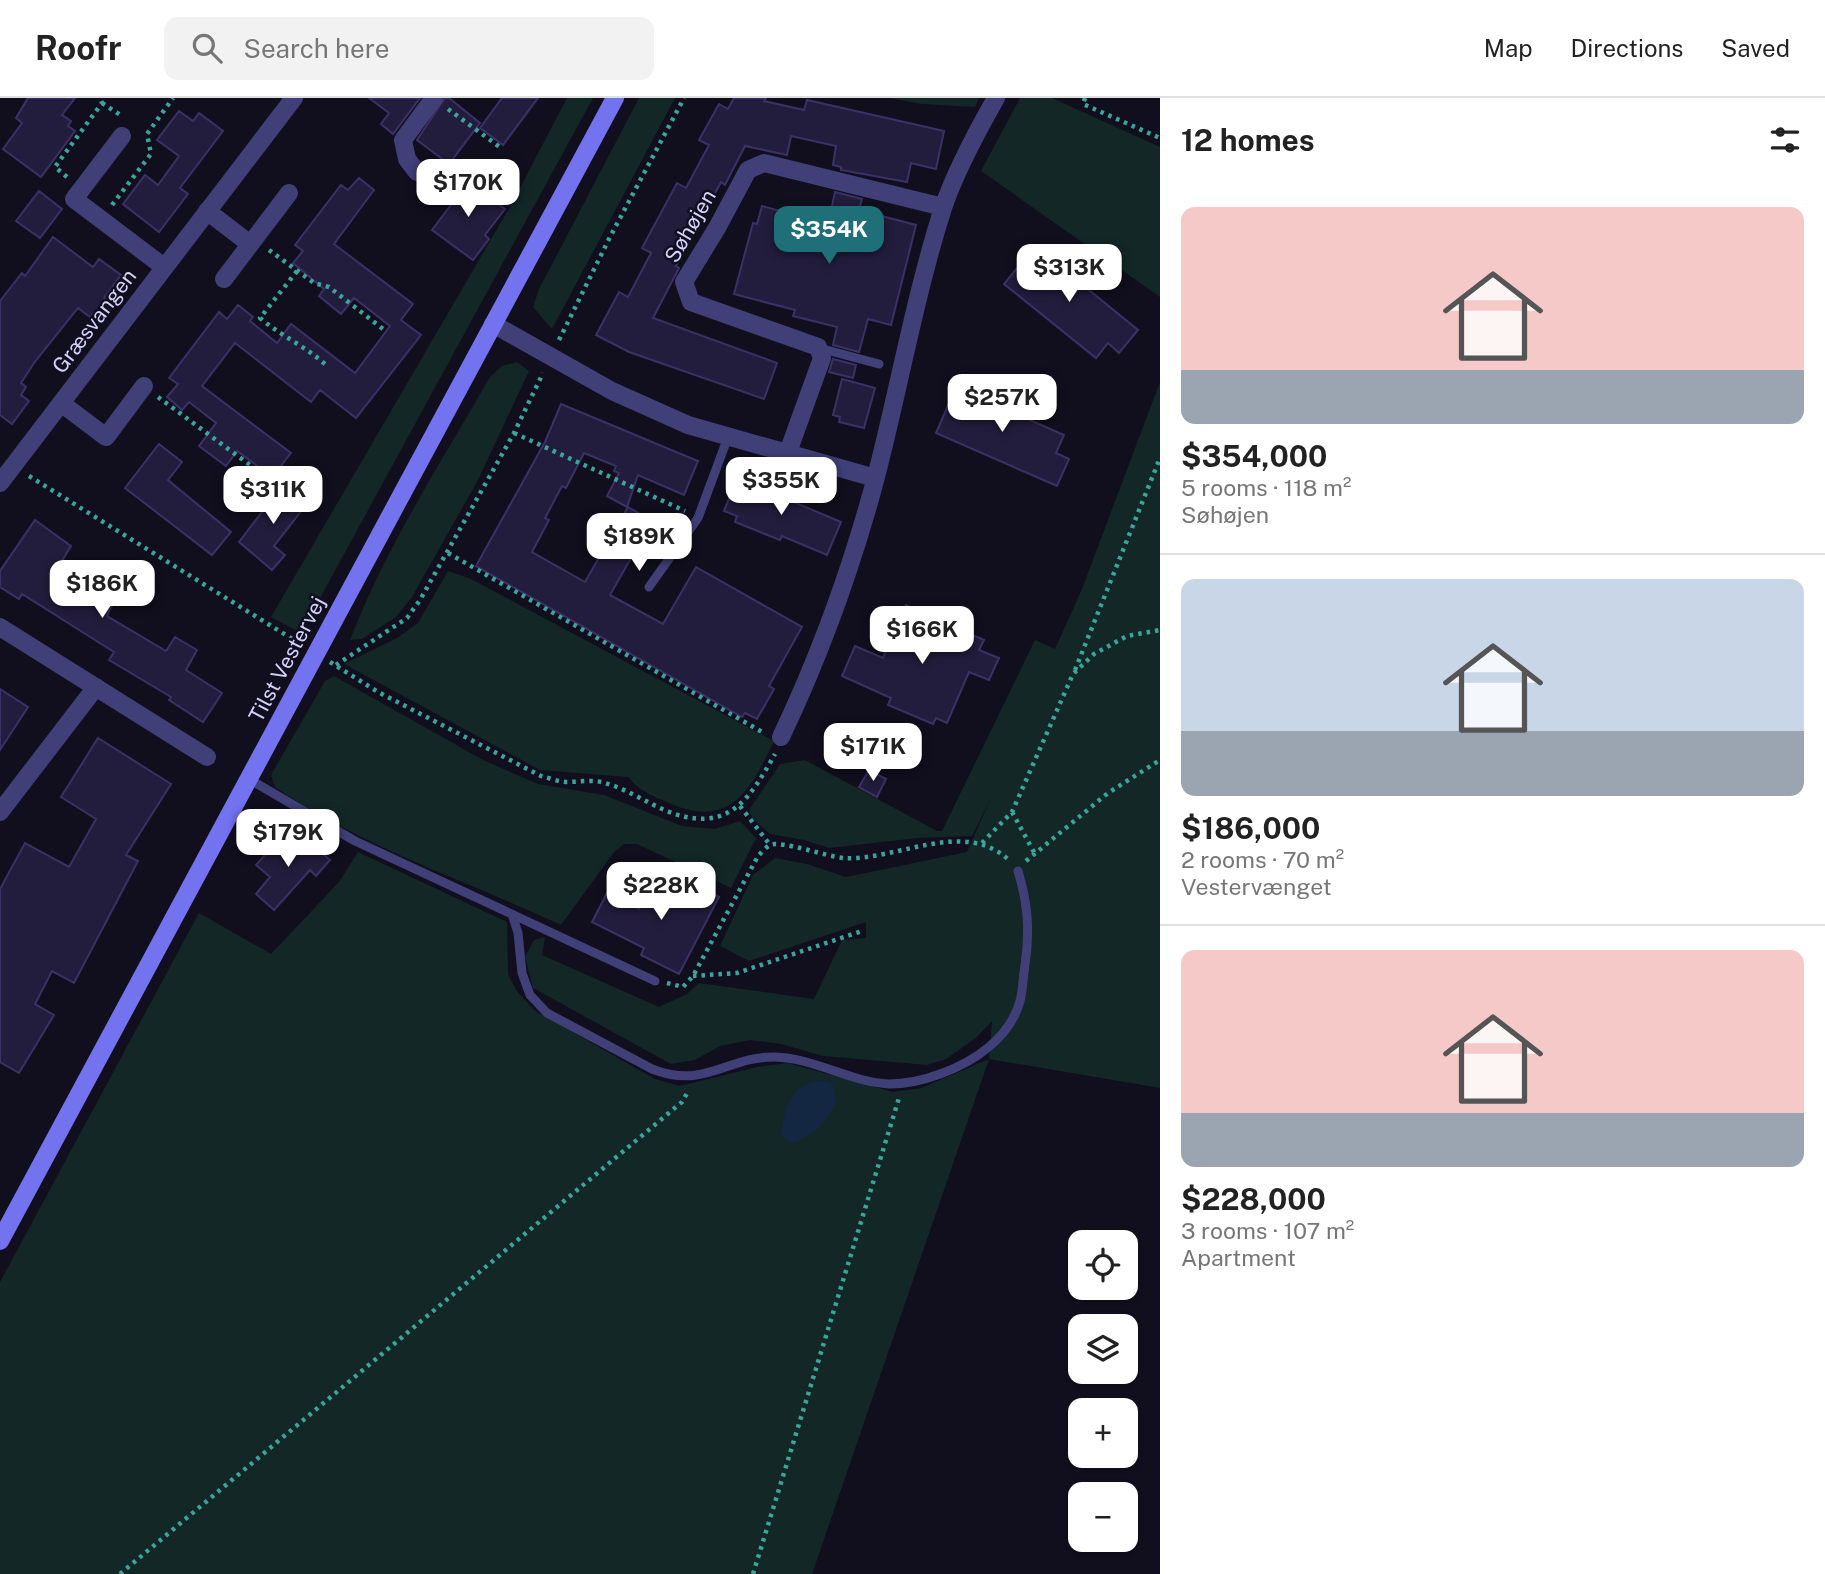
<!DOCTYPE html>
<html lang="en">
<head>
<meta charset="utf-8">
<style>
  body { margin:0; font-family:"Public Sans",sans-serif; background:#f2f2f2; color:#222; height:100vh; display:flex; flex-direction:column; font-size:26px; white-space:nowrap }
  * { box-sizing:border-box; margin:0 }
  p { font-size:23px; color:#767676 }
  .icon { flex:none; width:38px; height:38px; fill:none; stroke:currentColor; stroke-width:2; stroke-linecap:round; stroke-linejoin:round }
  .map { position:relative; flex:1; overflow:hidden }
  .details { display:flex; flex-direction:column; background:#fff; width:665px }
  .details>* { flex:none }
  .tools { position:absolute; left:1068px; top:1132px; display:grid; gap:14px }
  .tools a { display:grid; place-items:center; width:70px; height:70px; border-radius:14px; background:#fff; box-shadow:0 2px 5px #0004; font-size:35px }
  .price { position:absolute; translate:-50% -60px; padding:0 16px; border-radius:14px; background:#fff; color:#222; font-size:23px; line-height:46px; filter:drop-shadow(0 2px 4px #0008) }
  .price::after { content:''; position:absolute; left:50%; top:42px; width:21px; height:16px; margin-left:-10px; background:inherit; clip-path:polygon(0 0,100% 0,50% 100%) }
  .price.active { background:#1e6f77; color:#fff }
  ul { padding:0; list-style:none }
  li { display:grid; align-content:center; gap:14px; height:371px; padding:0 21px }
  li+li { border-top:2px solid #e0e0e0 }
  li span { display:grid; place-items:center; height:217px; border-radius:14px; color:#555 }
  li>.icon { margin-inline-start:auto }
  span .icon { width:126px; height:126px; fill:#fffc; stroke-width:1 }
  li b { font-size:30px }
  h2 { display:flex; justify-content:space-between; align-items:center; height:84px; padding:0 21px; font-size:30px }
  header { display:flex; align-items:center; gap:42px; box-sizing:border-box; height:98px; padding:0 35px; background:#fff; border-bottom:2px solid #e0e0e0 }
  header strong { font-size:33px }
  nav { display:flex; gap:38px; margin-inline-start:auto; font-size:24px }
  .search { width:490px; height:63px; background:#f2f2f2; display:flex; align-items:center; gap:18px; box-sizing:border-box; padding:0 24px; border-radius:14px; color:#767676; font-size:26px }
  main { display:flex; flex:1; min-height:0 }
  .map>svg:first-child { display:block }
  .green { fill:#122726 }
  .water { fill:#142742 }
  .building { fill:#231d3d; stroke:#3b3166; stroke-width:2 }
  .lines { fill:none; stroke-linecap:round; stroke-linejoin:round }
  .path { stroke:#3ba49c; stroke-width:4.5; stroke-dasharray:3.5 5; stroke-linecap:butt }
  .lane { stroke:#403f78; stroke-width:9 }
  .street { stroke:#403f78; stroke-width:18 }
  .secondary { stroke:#7372ef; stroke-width:18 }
  .labels { text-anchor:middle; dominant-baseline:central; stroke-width:5; stroke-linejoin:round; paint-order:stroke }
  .street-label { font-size:21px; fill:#d5d1fa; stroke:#110f1e }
</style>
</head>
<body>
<header>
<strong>Roofr</strong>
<div class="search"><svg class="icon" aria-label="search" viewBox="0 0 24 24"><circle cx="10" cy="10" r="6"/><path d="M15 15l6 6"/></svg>Search here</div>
<nav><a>Map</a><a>Directions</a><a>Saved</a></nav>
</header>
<main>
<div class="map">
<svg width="1160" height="1476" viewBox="0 0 1160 1476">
  <rect width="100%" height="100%" fill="#110f1e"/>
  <!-- green -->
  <path class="green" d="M567,0H593L301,535L271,519L511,107Z
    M639,0H675L552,231L533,209L539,191Z
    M890,0H979L975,9L922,6Z
    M1020,0H1052L1160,49V199L981,73Z
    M517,264L529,273L478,382L412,499L396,519L362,541L350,542C385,451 441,364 490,279L502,268Z
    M1160,284V990L989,961L812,1476H0V1184L199,815L271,856L339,784L358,754L507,824L508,876L516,892L534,912L655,981L680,988L757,969L788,965L893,994L921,990L989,961L992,923L976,940L946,961L927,967L823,958L781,946L750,942L720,948L695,962L671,966L533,890L525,859L534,842L545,839L542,857L659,909L687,896L699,885L814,901L842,842L866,840V824L749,863L720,848L753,777L775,760L807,766L846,779L967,754L990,702L972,738L918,740L829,750L804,742L770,736L752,720L749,712L780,666L805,662L937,733H942L1035,542L1055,551L1082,491Z
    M448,473L471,481L774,643C751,692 730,732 669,705C653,698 639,693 628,679L540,672L344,566L397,540L418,525Z
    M334,578L483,662L538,686L604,697L682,728L715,731L740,723L756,740L731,790L637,746H624L614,754L561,827C465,782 362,749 275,689L271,677L325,583Z"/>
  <!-- water -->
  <path class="water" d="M821,982L833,986L836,1005C825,1024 813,1039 791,1045L782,1039C781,1014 793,984 821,982Z"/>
  <!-- building -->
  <path class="building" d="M28,0H75L62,17L71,23L68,28L75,33L41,79L3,51L22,25L16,20Z
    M369,0H420L393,36L381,26L389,15Z
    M445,0H449L480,25L449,66L417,42Z
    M502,0H538L503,47L480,30Z
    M734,0H766L764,3L804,12L807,2L944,33L936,71L911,65L907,84L841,72V69L833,67L836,48L791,38L787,57L745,48L725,87L721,84L676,168L679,170L653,220L777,265L764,301L629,254L596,237L619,194L628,199L651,155L642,150L677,85L686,90L709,47L699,42L719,6L728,11Z
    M179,13L193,23L199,15L223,33L180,90L188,96L159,134L123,106L145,77L158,87L179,58L157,42Z
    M462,79L505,111L485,137L489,141L473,162L432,132L456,100L450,95Z
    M359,80L374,92L334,146L413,206L401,222L421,237L356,320L320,292L311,304L235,245L202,288L291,355L272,379L237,353L226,368L199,348L216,325L189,304L182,312L167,299L178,286L169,280L219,214L227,221L238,207L253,219L250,223L277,245L291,226L355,275L390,228L354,200L341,216L319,198L324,191L293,165L303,153L295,147L341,87L348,92Z
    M39,93L62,111L40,140L16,123Z
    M835,94L862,101L859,112L916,127L891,227L868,221L859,254L833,247L837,229L793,218L795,212L734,196L753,125L757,126L762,108L817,123L820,114L830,117Z
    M53,139L93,169L99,161L121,177L104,200L114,207L103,221L94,214L90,219L78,210L34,265L21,285L26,289L21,297L29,303L12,326L0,317V203L22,175L25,178Z
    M1035,148L1138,232L1119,255L1108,245L1096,260L1004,186Z
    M833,261L856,267L853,280L829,274Z
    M960,280L993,295L989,304L1064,337L1056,355L1069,361L1057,388L936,335Z
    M842,281L875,290L864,330L839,324L840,319L833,317Z
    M561,306L698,363L684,397L638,377L627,409L607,398L619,375L614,373L616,368L584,355L566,390L562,388L545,420L549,422L532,454L585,484L628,409L652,423L610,497L663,526L696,469L802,529L769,588L774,591L757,621L745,615L742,619L476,468L545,344Z
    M159,346L182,364L168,382L231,434L212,457L125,390Z
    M737,380L841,424L827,457L782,438L780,442L735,424L737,418L724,413Z
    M284,385L301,399L299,402L306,407L274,448L285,457L272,472L239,444Z
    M35,422L71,448L60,466L115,501L107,518L166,553L175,539L197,552L186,572L222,595L203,624L169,602L171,599L109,562L114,554L22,496L19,501L0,489V473Z
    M906,507L984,542L979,552L999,560L989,582L969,574L947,625L936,620L933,626L888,607L891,600L842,578L855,548L883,560Z
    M0,591L28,609L0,652Z
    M98,640L171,686L126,757L138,763L74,885L52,873L35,906L54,917L19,975L0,964V791L25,745L69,769L96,721L61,699Z
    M869,672L886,681L877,699L859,689Z
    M284,736L302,752L309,744L330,762L316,778L310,772L274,812L256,796L270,779L256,767Z
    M680,779L719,799L679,876L641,857L644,850L592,824L607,795L639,811L653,789L670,799Z"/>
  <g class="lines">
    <!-- path -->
    <path class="path" d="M1085,0L1083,6L1160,40
      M102,5L122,18
      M448,11L501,50
      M67,79L55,69L102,5L100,0
      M112,107L151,56L147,36L173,0
      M269,152L314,185L329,189L383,231
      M297,173L260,220C281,238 305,248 326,267
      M559,242L610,139L684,0
      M158,299L258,373
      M514,335L685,413
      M29,378L302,547
      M448,455L764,635
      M330,564L378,594L541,678C549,680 559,684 567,684C580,684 593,681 605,685C630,692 651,708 675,716C731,734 751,698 775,656
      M336,567L407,520L420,502L514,335L543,275
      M1075,572L1160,360
      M740,708L770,747
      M1012,714L1035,756
      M982,745L1012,714L1073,576L1094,556L1127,538L1160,532
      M1026,763L1108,695L1160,662
      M693,878L737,875L862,833
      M667,885L683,889L693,878L758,758C761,755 766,749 770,747C781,742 828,759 844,760C897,763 963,720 1009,762
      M120,1476L682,1004L689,992
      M753,1476L899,1000"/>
    <!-- lane -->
    <path class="lane" d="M819,250L879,266
      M649,489L698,420L728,339
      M249,681L355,743L655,883
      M512,816L518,835L522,875L530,897L547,915L652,971C706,992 727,958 775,959C814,960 850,984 889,986C907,986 924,982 940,976C974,964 1010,940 1020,903C1023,892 1023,879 1025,867C1030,833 1028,806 1018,773"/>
    <!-- street -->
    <path class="street" d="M122,38L74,101L164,169
      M417,74L407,61L403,42L434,0
      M207,113L250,146
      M224,181L289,95
      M493,226L612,293L688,327L875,380
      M61,305L106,339L144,288
      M787,357L822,260L818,249L691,204L684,184L717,130L748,72L764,65L943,109
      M0,385L294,0
      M0,529L207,659
      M781,639C821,555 852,469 876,379C899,290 915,198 943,110C956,72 976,35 996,0
      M0,714L96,589"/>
    <!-- secondary -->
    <path class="secondary" d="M0,1143L615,0"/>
  </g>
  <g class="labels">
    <!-- street labels -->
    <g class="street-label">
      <text transform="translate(690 128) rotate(-60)">Søhøjen</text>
      <text transform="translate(94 223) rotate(-53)">Græsvangen</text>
      <text transform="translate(287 561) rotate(-62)">Tilst Vestervej</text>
    </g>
  </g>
</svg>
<div class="tools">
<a><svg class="icon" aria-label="locate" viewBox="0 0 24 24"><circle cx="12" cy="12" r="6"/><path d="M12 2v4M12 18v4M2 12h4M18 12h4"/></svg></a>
<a><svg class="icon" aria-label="layers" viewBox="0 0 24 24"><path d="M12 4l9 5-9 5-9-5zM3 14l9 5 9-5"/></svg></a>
<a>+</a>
<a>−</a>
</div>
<b class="price" style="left:468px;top:121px">$170K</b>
<b class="price active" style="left:829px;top:168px">$354K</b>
<b class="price" style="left:1069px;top:206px">$313K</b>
<b class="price" style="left:1002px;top:336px">$257K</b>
<b class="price" style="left:781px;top:419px">$355K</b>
<b class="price" style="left:273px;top:428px">$311K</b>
<b class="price" style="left:639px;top:475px">$189K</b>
<b class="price" style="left:102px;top:522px">$186K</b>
<b class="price" style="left:922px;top:568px">$166K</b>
<b class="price" style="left:873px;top:685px">$171K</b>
<b class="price" style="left:288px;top:771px">$179K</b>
<b class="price" style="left:661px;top:824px">$228K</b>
</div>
<section class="details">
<h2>12 homes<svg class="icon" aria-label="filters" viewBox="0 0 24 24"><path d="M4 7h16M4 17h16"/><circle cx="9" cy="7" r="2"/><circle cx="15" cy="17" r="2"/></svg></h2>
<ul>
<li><span style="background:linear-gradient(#f6c9c9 75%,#9aa5b1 0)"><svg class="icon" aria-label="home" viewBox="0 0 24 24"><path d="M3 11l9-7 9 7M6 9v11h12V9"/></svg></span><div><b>$354,000</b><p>5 rooms · 118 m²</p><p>Søhøjen</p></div></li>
<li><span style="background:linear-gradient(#c9d6e8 70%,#9aa5b1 0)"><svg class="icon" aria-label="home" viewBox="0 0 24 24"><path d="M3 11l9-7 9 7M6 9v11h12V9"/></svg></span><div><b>$186,000</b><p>2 rooms · 70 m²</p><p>Vestervænget</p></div></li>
<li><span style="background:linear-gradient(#f6c9c9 75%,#9aa5b1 0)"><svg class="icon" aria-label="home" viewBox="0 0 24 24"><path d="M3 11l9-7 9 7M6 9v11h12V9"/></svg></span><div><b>$228,000</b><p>3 rooms · 107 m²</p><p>Apartment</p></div></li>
</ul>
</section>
</main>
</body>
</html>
